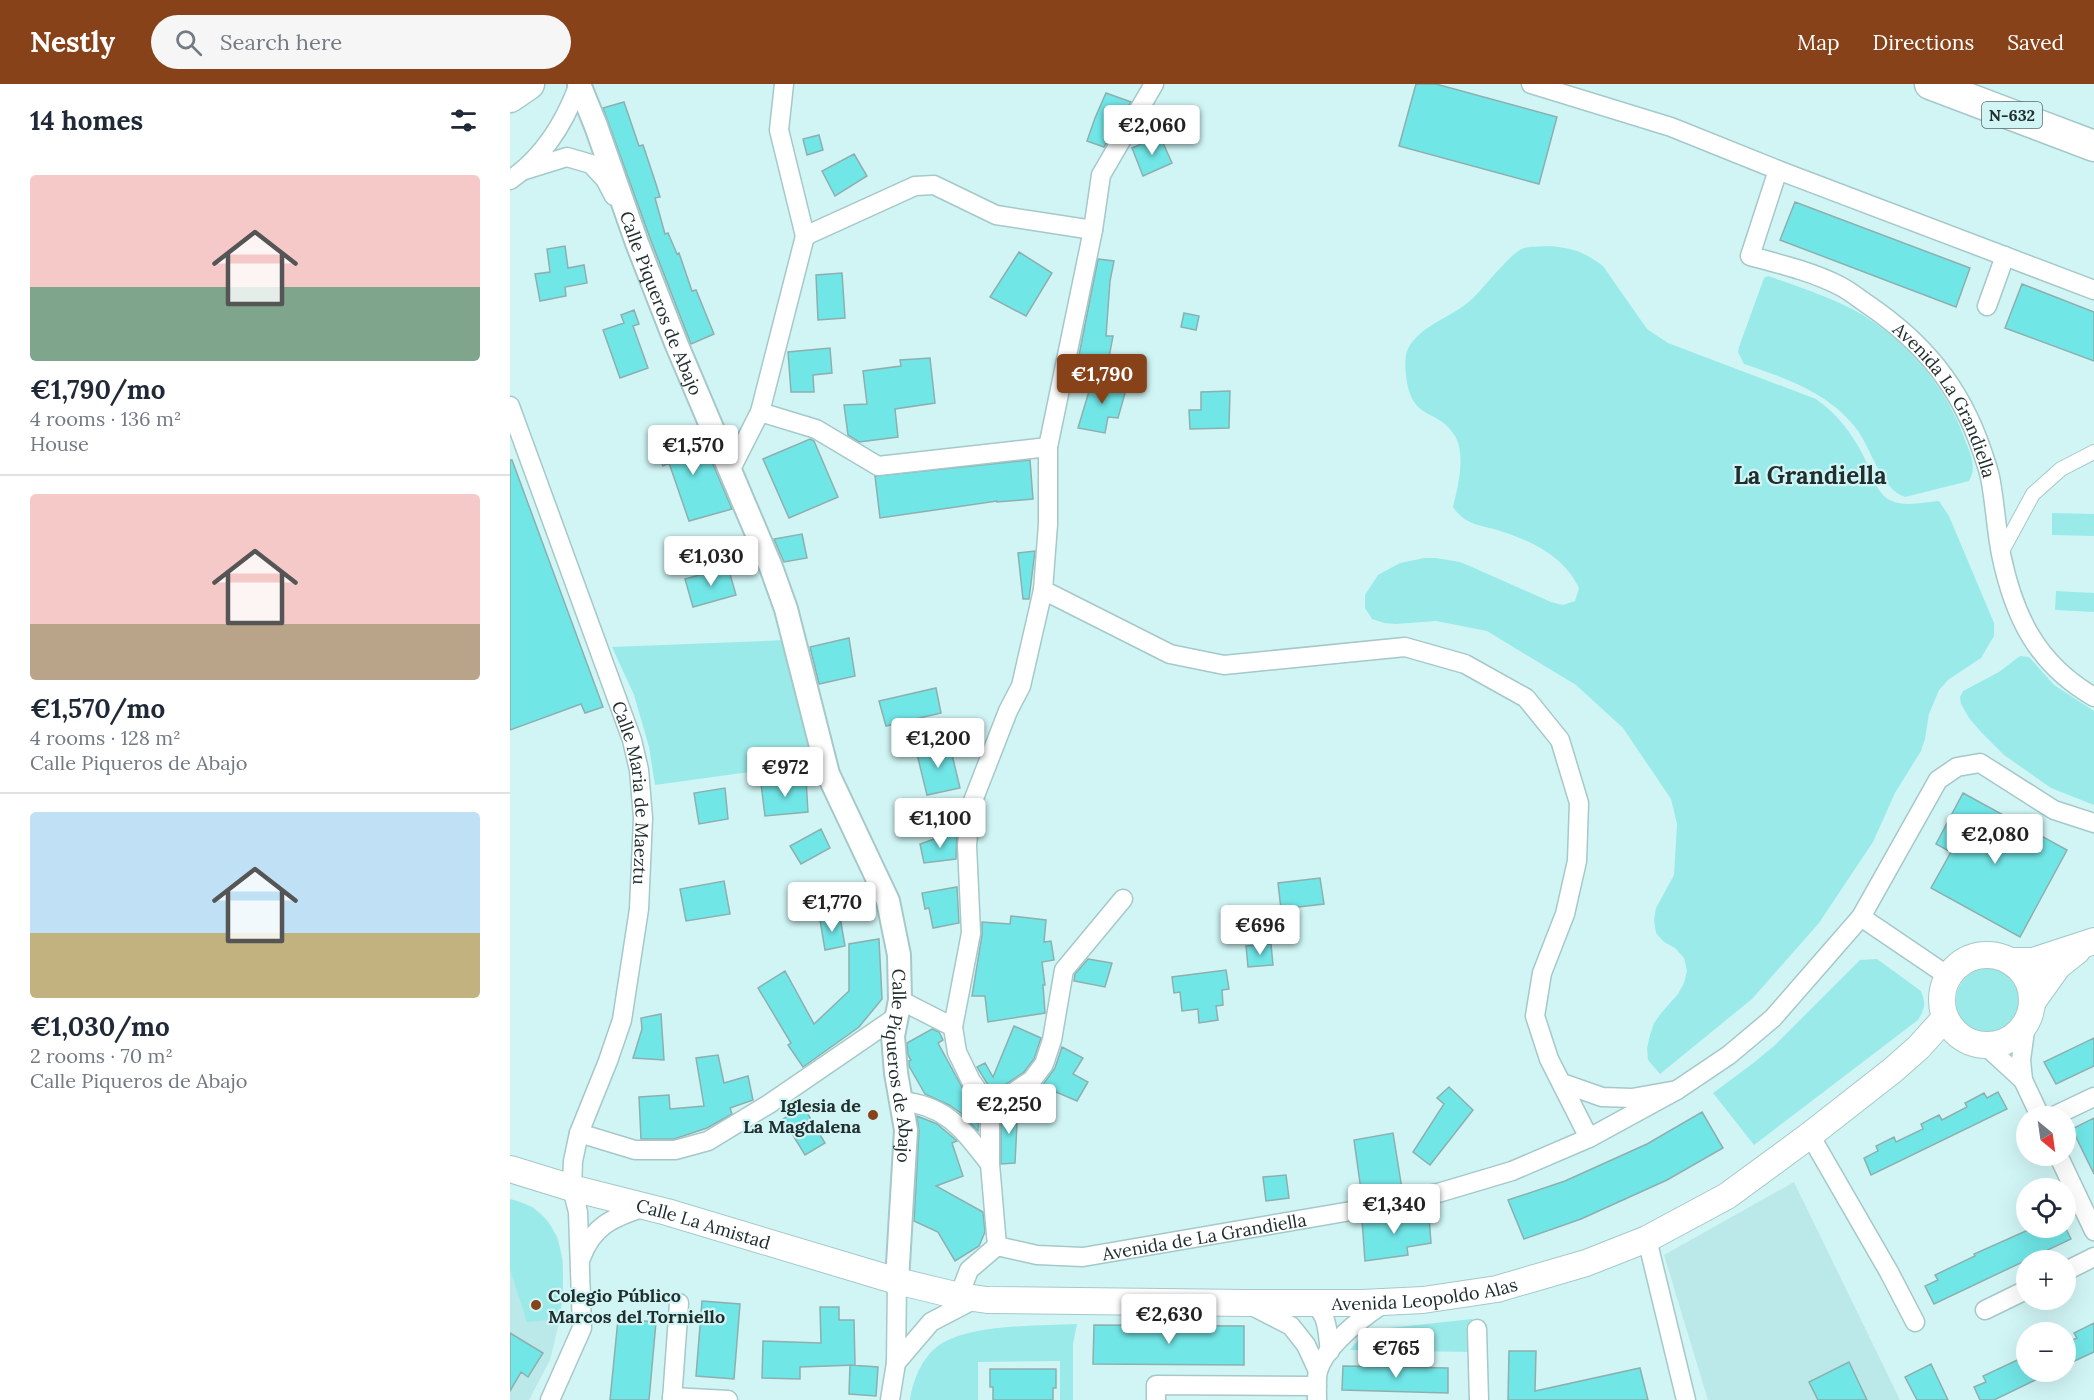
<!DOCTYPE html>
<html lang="en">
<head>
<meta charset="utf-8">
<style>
  body { margin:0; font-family:Lora,serif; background:#f6f6f7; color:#1f2937; height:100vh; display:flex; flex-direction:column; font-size:22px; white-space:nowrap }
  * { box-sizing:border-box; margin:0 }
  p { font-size:20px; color:#747a83 }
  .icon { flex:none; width:33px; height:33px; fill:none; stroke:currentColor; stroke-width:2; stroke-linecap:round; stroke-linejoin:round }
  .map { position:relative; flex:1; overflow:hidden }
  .sheet { display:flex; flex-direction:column; background:#fff; width:510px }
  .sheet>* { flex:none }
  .needle { width:39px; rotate:151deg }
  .fabs { position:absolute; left:1506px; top:1022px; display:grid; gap:12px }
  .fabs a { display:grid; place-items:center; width:60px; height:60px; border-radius:50%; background:#fff; box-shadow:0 6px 24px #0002; font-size:30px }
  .price { position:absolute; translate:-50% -51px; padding:0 14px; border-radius:6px; background:#fff; color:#222; font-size:20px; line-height:39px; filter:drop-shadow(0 2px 3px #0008) }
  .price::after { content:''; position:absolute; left:50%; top:36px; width:18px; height:14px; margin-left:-9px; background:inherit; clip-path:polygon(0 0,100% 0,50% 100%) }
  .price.active { background:#874219; color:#fff }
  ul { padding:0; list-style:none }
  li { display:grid; align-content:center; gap:12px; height:318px; padding:0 30px }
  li+li { border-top:2px solid #e0e1e3 }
  li span { display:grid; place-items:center; height:186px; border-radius:6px; color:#555 }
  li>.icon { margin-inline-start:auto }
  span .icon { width:108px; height:108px; fill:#fffc; stroke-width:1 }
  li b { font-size:26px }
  h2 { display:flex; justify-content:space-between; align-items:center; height:72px; padding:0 30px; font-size:26px }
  header { display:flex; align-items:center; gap:36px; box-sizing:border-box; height:84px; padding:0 30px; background:#874219; color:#fff }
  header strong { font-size:28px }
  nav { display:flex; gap:33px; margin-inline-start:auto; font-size:21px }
  .search { width:420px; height:54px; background:#f6f6f7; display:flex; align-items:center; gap:15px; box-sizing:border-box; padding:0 21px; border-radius:33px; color:#747a83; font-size:22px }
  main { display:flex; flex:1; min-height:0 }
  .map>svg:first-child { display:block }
  .built { fill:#bbe8e8 }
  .green { fill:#9beaea }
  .building { fill:#71e6e7; stroke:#8dafaf; stroke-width:1.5 }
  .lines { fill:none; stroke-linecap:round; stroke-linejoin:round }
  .pedestrian-casing { stroke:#a5c8c8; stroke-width:16 }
  .minor-casing { stroke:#a5c8c8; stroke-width:21 }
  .tertiary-casing { stroke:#a5c8c8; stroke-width:26 }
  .secondary-casing { stroke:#a5c8c8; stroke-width:28 }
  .trunk-casing { stroke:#a5c8c8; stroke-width:33 }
  .pedestrian { stroke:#fff; stroke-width:14 }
  .minor { stroke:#fff; stroke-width:18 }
  .tertiary { stroke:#fff; stroke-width:22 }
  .secondary { stroke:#fff; stroke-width:26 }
  .trunk { stroke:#fff; stroke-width:30 }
  .poi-dot { fill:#874219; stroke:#d1f5f5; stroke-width:2 }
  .labels { text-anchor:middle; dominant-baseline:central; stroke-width:4.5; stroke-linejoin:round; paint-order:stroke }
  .shield { fill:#d1f5f5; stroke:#556a6a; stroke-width:1.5 }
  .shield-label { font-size:16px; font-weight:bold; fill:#202e2e }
  .street-label { font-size:18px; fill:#202e2e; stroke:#d1f5f5 }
  .poi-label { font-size:18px; font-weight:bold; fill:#202e2e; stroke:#d1f5f5; text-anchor:end }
  .district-label { font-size:24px; font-weight:bold; fill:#202e2e; stroke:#d1f5f5 }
</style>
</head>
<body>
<header>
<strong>Nestly</strong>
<div class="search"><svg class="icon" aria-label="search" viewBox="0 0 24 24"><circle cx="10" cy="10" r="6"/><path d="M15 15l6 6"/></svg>Search here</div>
<nav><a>Map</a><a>Directions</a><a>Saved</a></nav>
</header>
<main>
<section class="sheet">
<h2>14 homes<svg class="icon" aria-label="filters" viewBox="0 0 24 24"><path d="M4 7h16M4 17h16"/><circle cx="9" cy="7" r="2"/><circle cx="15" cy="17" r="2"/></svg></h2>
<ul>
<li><span style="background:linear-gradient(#f6c9c9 60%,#7fa58c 0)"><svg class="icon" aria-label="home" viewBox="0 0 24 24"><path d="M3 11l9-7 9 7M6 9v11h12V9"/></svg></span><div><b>€1,790/mo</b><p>4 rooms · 136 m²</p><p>House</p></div></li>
<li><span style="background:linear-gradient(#f6c9c9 70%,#b9a48a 0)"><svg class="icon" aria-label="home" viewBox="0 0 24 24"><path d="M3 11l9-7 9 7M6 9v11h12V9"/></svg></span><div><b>€1,570/mo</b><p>4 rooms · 128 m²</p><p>Calle Piqueros de Abajo</p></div></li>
<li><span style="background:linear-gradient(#bfe0f5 65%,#c2b280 0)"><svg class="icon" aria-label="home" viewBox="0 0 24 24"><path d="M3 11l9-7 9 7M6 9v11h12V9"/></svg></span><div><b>€1,030/mo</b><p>2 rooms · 70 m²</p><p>Calle Piqueros de Abajo</p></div></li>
</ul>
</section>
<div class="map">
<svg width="1584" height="1316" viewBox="0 0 1584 1316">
  <rect width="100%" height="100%" fill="#d1f5f5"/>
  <!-- built -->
  <path class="built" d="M1284,1098L1390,1316H1198L1154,1171Z
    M0,1115L23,1123L36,1135L48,1154L53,1177V1206L50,1235L40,1276L19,1316H0Z"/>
  <!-- green -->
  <path class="green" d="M1036,162C1060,163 1073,167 1093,182L1137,245L1158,259L1306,315C1326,329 1342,349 1353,371C1360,384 1365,407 1378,415C1391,424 1415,418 1429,417L1439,432L1484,539V552L1471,574L1438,596L1429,606L1419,630L1415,655L1411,667L1385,709L1363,758L1309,839L1242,915L1150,990L1138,976L1137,964L1140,951L1144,939L1152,928L1168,910L1174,899L1177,887L1174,874L1165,864L1154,858L1146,849L1144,836L1146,824L1164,791L1167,740L1161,715L1113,644L1066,601L977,547L926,537L886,540L874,539L862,535L855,524V511L868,491L890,479L914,474H926L950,478L962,483L1041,518L1053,521L1065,517L1069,504C1054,472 1020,456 987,446C969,441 954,440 943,423C948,402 956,372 945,352C928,323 901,339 896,291C895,280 894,270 900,261C914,240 944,232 962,215C974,204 1002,167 1014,164C1021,162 1029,163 1036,162Z
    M1258,192C1287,202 1317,212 1344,226C1393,253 1435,300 1454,353C1459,367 1468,383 1459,397L1395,413C1370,405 1361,362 1345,343C1317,308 1275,294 1234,280L1228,268L1229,263L1254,194Z
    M1542,429L1584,430V452L1542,451Z
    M1546,507L1584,509V528L1545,526Z
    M276,556L305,679L145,701L139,663L124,611L102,563Z
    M1510,572L1519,573L1544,601L1584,627V721L1541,704L1494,671L1472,649L1459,634L1451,620L1450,613L1453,607L1489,588Z
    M1367,875L1411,907C1416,919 1415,925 1408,936L1244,1061L1203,1009L1242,980L1264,962L1350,876Z
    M1446 917a33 33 0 1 1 66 0a33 33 0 1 1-66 0Z
    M0,1115C60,1129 55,1187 50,1235L17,1238L0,1185Z
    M962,1235L961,1268L840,1266C848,1255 857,1249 870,1245Z
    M567,1240L563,1260V1316H550V1277L468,1278V1316H400C403,1294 414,1269 434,1258C467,1240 529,1242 567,1240Z"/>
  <!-- building -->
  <path class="building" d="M906,0H926L1047,33L1029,100L889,62Z
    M596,9L621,18L594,63L577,57L585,34Z
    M114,18L129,62L133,61L145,97L150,113L145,114L155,150L158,149L167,170L169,169L182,207L186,206L204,250L181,260L140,154L93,24Z
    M309,51L313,66L297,71L293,55Z
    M650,52L662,79L633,92L622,64Z
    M344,70L357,92L325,112L312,87Z
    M1285,118L1460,184L1446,223L1270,156Z
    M55,162L58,184L74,181L77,199L55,203L56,212L30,217L25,190L40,188L37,165Z
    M509,168L542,189L516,232L480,213Z
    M588,175L604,177L600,197L596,252H603L597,284L567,281Z
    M332,189L335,234L308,236L306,191Z
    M1512,200L1584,228V277L1495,244Z
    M124,226L129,240L123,242L138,284L110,294L93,246L114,239L111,231Z
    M674,229L689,232L686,246L671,243Z
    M320,264L322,289L303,291L304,308H281L278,268Z
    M420,274L425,319L385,325L388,353L349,358L338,351L334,321L357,320L353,287L391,282L390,276Z
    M583,294L617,302L608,334L598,333L595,349L568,344Z
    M720,307L719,344L680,345L679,326H691V308Z
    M174,344L185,369L196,364L222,425L179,437L159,379L153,382L142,358Z
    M300,355L304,357L328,413L279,434L253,375Z
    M0,376H2L93,623L75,629L71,620L0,646Z
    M520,376L523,415L487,418V417L370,434L365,392Z
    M292,450L297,474L274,478L264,455Z
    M525,467L519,515H513L508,469Z
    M218,483L226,511L183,523L175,495Z
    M339,554L345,592L309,600L300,563Z
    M426,604L431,629L376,642L369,617Z
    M439,658L450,704L417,711L406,666Z
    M296,695L298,728L255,732L251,700Z
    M215,704L218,735L189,740L184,709Z
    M1453,709L1557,766L1510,853L1421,804L1441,768L1426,760Z
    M311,745L320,764L291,780L280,762Z
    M447,747L446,775L414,779L410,760Z
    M810,794L814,820L771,825L768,799Z
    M214,797L220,830L176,837L170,805Z
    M352,802L356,822L327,828L323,807Z
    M447,803L449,839L423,844L419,824L415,825L412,809Z
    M501,832L536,836L534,858L541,857L544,876L532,878L535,901H533L535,929L478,938L475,912H462L472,851V838L500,840Z
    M330,833L335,862L315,866L310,836Z
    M369,855L372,915L349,943L293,983L278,961L281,959L248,904L275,887L304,940L339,907V860Z
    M761,860L763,881L738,883L736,862Z
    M578,875L602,879L595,903L564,897L565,890Z
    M716,886L719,905L712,906L713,921L706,922L708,936L689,939L688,925L672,927L670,908L664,909L662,893Z
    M151,930L154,976L123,974L132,945L131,934Z
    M504,942L531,954L524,975L514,988L483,1009L467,983L475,979L483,993Z
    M422,945L429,948L433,956L428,959L452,1003L469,1028L468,1047L451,1029L439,1021L415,1010L399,982V977L401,976L398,971L397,959Z
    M1584,954V982L1546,1000L1534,978Z
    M552,963L573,974L563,990L578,998L567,1017L532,1002L545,984Z
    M208,971L214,999L238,992L243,1016L220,1024L222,1030L197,1044L164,1055H131L129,1013L159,1011L160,1025L194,1022L186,974Z
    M939,1003L963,1026L920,1081L903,1068L934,1020L927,1014Z
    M1488,1008L1497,1025L1361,1091L1354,1074L1368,1067L1366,1062L1384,1053L1386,1058L1413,1045L1411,1040L1429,1031L1432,1036L1457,1023L1455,1019L1474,1009L1477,1014Z
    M508,1019L505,1079L491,1080V1030Z
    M293,1022L315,1059L295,1071L273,1035Z
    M1192,1028L1213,1064L1157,1096L1071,1135L1014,1155L998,1116L1055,1097L1137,1060Z
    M407,1032L427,1040L447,1057L442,1059L453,1092L426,1102L473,1128L475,1148L469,1162L445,1177L428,1148L404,1137L409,1047Z
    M1584,1034V1090L1562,1045Z
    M883,1049L892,1105L852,1113L844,1056Z
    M776,1091L779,1114L756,1117L753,1093Z
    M895,1127L896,1135L919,1132L921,1159L897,1163L898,1171L855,1177L852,1136Z
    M1525,1143H1555L1561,1155L1424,1220L1415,1202L1428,1196L1425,1191L1465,1172L1464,1170Z
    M192,1217L230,1220L224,1295L186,1292Z
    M310,1223H329V1236H344L345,1281L290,1283V1295L252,1294L253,1257L311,1259Z
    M108,1235L146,1238L139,1316H100Z
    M1584,1239V1268L1556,1281V1259L1567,1254L1564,1249Z
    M584,1241L734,1242V1281L583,1280Z
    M0,1249L33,1269L18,1293L11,1288L0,1307Z
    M999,1267H1026L1025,1307L1130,1284L1138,1316H998Z
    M1516,1272V1287H1544L1484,1316H1470L1464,1303L1476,1298L1473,1292Z
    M1339,1278L1357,1316H1308L1299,1298Z
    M1421,1280L1438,1316H1407L1395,1293Z
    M340,1281L368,1283L366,1312L339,1310Z
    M833,1282L938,1284V1309L832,1306Z
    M480,1285H546V1304H543V1316H483V1303H480Z"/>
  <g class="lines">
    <!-- pedestrian casing -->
    <g class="pedestrian-casing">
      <path id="pedestrian" d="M1491,469L1523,410L1551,385L1584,368"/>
    </g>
    <!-- minor casing -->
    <g class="minor-casing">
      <g id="minor">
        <path d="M1021,0L1161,43L1268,86L1584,206"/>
        <path d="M15,86L57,73L81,80L95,95L104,112"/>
        <path id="s1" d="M1268,86L1240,172C1270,180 1303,188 1330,202C1340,207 1348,214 1357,220C1413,258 1450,302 1472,367C1475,376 1478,384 1480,393C1485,418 1486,444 1491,470C1504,533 1527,580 1584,613"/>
        <path d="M0,96C34,73 55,38 69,0"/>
        <path d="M295,152L405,102L424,101L486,131L583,146"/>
        <path d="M1477,222L1495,172"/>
        <path id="s2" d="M0,322L122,656L129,686L133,734L129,825L112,936L98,977L69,1049L63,1077L62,1104L68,1128L72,1244L40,1316"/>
        <path d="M250,328L306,345L368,382L538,363"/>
        <path d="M221,385L250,328L295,152L269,46L274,0"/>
        <path d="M533,506L660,570L714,581L895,563L955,580L1016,614L1050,656L1069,719L1067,777L1055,830L1032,889L1025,932L1039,975L1079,1054"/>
        <path d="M1351,833L1438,892"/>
        <path d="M390,916L443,943"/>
        <path d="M1476,962L1513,996L1530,1032"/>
        <path d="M1513,996L1511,976L1516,939"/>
        <path d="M1052,999L1092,1013L1122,1014L1167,1006L1219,971L1263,934L1351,833L1428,696L1447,683L1470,679L1544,726L1584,739"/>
        <path d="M391,1017C438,1022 453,1046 480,1080"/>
        <path d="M480,1024L522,996L534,980L542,956L554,886L613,815"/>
        <path d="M1544,1032L1584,1013"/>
        <path d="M69,1049L125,1066H165L198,1057L259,1020L386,933"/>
        <path d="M1300,1051L1379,1188L1405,1238"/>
        <path d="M1548,1071L1584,1147"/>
        <path d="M1137,1155L1176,1316"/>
        <path d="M487,1162L480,1080V1024L461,997L447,968L443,943L461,849L457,761L461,722L498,627L511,602L533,506L538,440V363L583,146L591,91L644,0"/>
        <path id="s3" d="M487,1162L527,1171L573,1173L841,1127L928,1109L1002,1087L1079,1054L1167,1006"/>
        <path d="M71,1174C83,1141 104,1133 135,1123"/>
        <path d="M1556,1187L1584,1173"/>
        <path d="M449,1212L459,1186L487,1162"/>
        <path d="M800,1219C819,1227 817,1249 820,1267"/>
        <path d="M742,1222L781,1242L796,1261L808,1287"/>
        <path d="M1475,1226L1516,1206"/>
        <path d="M967,1245L969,1316"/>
        <path d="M386,1279L421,1238L467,1214"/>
        <path d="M162,1313L218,1316"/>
        <path d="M162,1316L169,1219"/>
        <path d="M380,1316L386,1279L387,1197"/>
        <path d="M646,1316V1301L807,1302"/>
        <path d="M807,1316C807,1307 806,1296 808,1287C816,1260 852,1234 874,1219"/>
      </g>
    </g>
    <!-- tertiary casing -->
    <g class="tertiary-casing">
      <g id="tertiary">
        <path id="s4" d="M69,0L86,42L127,159L166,259L261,483L276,525L318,690L378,817L389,871L390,916L383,952L386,989L396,1046L387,1197"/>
      </g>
    </g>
    <!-- secondary casing -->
    <g class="secondary-casing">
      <g id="secondary">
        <circle cx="1477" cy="916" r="45"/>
        <path d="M1501,877H1523L1584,857"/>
        <path d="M1523,917L1548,882L1567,867"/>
        <path id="s5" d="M0,1085L62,1104L157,1128L387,1197L449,1212L477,1216L736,1219H852L913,1216L987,1205L1076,1179L1137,1155L1217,1112L1300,1051L1383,986L1409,963L1435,934"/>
      </g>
    </g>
    <!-- trunk casing -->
    <g class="trunk-casing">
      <path id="trunk" d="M1420,0L1584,62
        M0,13L19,0"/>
    </g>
    <!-- pedestrian -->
    <use href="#pedestrian" class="pedestrian"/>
    <!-- minor -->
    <use href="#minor" class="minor"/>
    <!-- tertiary -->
    <use href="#tertiary" class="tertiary"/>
    <!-- secondary -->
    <use href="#secondary" class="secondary"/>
    <!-- trunk -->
    <use href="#trunk" class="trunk"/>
  </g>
  <!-- markers -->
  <g class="poi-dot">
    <circle cx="363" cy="1031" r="6"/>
    <circle cx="26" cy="1221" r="6"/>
  </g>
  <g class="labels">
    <!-- shield labels -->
    <rect class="shield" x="1472" y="18" width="60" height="26" rx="4.5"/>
    <g class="shield-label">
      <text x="1502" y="31">N-632</text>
    </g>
    <!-- street labels -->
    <g class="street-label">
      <text stroke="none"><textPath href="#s4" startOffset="234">Calle Piqueros de Abajo</textPath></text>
      <text stroke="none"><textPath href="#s1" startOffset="345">Avenida La Grandiella</textPath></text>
      <text stroke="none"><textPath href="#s2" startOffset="408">Calle Maria de Maeztu</textPath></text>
      <text stroke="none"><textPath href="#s4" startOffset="1042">Calle Piqueros de Abajo</textPath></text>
      <text stroke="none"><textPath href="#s5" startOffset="201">Calle La Amistad</textPath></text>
      <text stroke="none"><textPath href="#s3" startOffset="210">Avenida de La Grandiella</textPath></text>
      <text stroke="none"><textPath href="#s5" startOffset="933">Avenida Leopoldo Alas</textPath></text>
    </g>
    <!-- poi labels -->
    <g class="poi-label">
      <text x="351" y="1021">Iglesia de<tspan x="351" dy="21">La Magdalena</tspan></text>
      <text x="38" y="1211" text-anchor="start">Colegio Público<tspan x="38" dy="21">Marcos del Torniello</tspan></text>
    </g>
    <!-- district labels -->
    <g class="district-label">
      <text x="1300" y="391">La Grandiella</text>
    </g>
  </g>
</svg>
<div class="fabs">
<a><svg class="needle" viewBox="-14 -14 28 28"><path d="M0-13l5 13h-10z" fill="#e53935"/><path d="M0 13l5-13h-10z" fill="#747a83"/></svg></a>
<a><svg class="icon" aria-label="locate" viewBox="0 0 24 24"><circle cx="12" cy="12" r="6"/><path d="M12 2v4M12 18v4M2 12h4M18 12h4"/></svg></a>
<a>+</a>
<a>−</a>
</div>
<b class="price" style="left:642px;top:72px">€2,060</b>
<b class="price active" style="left:592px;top:321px">€1,790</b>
<b class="price" style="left:183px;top:392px">€1,570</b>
<b class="price" style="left:201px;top:503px">€1,030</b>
<b class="price" style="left:428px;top:685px">€1,200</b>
<b class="price" style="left:275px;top:714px">€972</b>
<b class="price" style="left:430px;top:765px">€1,100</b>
<b class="price" style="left:1485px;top:781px">€2,080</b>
<b class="price" style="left:322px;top:849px">€1,770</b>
<b class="price" style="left:750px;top:872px">€696</b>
<b class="price" style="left:499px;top:1051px">€2,250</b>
<b class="price" style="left:884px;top:1151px">€1,340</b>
<b class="price" style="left:659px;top:1261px">€2,630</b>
<b class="price" style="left:886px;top:1295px">€765</b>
</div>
</main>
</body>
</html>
